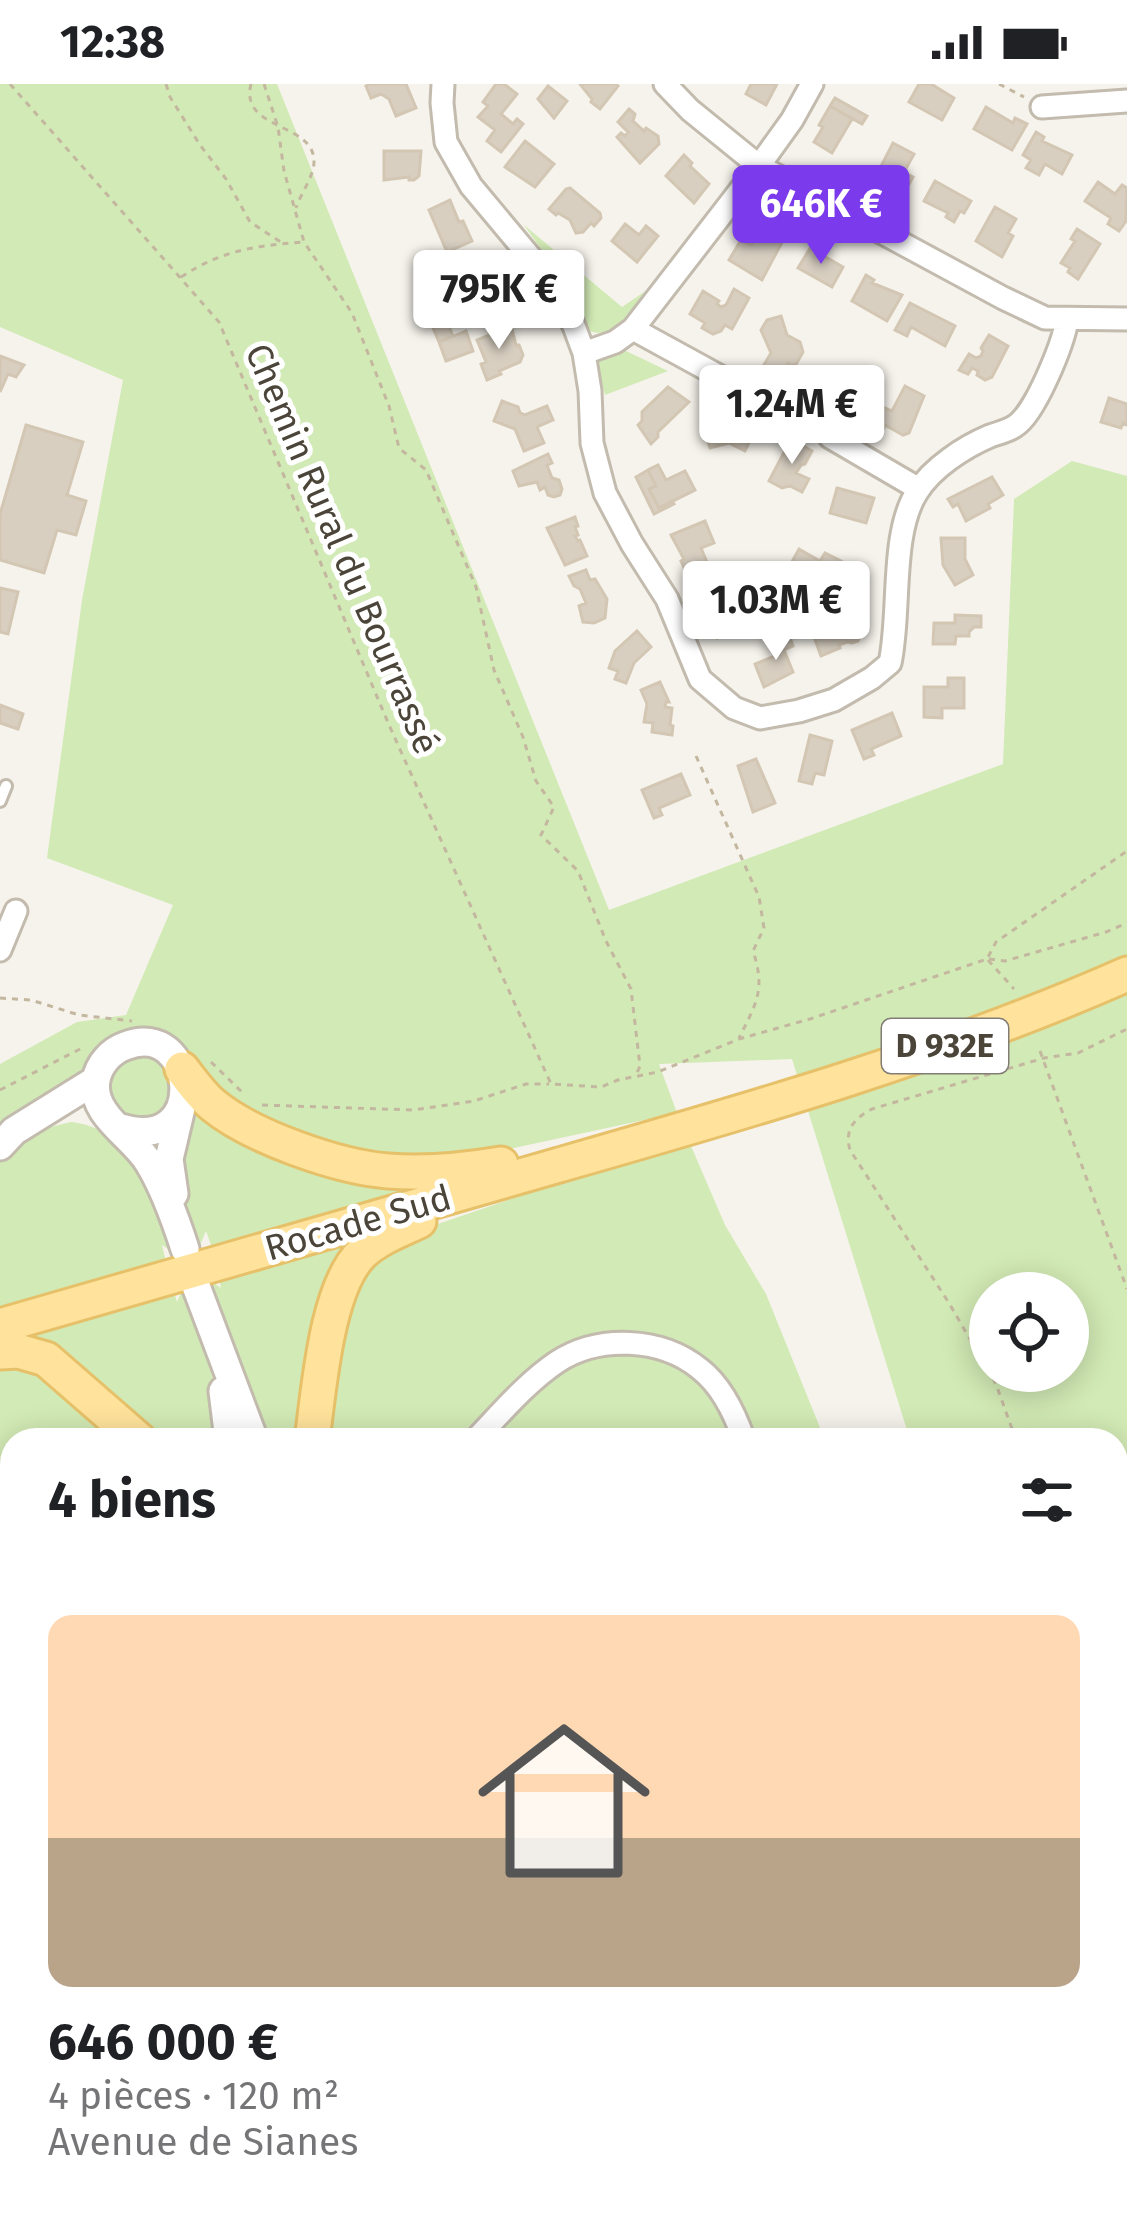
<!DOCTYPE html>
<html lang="fr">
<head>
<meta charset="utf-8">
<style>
  body { margin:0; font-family:"Fira Sans",sans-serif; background:#f6f6f6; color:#202124; height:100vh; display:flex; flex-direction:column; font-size:45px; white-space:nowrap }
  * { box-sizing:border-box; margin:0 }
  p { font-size:39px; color:#757577 }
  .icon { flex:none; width:66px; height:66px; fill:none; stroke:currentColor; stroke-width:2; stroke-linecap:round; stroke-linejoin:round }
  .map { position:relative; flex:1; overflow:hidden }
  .sheet { position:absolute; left:0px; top:1344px; width:1128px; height:804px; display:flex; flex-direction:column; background:#fff; border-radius:36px 36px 0 0; box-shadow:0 6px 30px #0003 }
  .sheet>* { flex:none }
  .fabs { position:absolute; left:969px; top:1188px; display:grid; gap:24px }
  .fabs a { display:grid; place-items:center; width:120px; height:120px; border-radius:50%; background:#fff; box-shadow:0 6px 30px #0003; font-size:60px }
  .price { position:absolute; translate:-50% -102px; padding:0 27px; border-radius:12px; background:#fff; color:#222; font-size:39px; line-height:78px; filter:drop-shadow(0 3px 6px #0008) }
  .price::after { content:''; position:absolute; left:50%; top:72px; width:36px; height:27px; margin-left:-18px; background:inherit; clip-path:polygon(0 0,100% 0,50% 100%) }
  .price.on { background:#7c3aed; color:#fff }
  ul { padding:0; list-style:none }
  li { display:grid; align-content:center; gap:24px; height:636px; padding:0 48px }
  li+li { border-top:3px solid #e0e0e0 }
  li span { display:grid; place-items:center; height:372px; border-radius:24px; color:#555 }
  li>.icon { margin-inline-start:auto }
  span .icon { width:216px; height:216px; fill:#fffc; stroke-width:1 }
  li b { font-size:51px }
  h2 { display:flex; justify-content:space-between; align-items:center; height:144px; padding:0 48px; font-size:51px }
  .status { display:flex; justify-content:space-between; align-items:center; height:84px; padding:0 60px; background:#fff; direction:ltr }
  .status svg { height:33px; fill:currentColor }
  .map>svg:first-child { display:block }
  .green { fill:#d2eab5; fill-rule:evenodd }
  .water { fill:#a9d4f2 }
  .building { fill:#d8cfc1; stroke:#d3c7b4; stroke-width:3 }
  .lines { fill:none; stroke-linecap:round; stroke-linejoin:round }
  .service-casing { stroke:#c2bbae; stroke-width:16 }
  .minor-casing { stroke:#c2bbae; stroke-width:27 }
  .tertiary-casing { stroke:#c2bbae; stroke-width:33 }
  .primary-casing { stroke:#e6c16a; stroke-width:39 }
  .path { stroke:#c4b79f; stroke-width:3; stroke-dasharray:6 6; stroke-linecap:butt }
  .service { stroke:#fff; stroke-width:10 }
  .minor { stroke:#fff; stroke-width:21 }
  .tertiary { stroke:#fff; stroke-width:27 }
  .primary { stroke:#ffe39c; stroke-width:33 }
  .labels { text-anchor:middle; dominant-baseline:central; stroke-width:10; stroke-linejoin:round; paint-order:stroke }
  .shield { fill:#fff; stroke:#817c74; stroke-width:3 }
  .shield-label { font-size:33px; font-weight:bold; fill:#4b4439 }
  .street-label { font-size:36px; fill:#4b4439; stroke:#fff }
</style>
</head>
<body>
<div class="status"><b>12:38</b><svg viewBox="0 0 49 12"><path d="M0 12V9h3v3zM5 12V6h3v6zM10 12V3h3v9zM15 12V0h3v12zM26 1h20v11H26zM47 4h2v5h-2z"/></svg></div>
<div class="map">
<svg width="1127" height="2148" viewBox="0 0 1127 2148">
  <rect width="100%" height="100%" fill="#f6f3ec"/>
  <!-- green -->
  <path class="green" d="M0,0H277L609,826L1003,680L1014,415L1072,377L1127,392V1962L1116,1936V1356H910L792,975L659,980L677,1029L486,1070L393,1079L237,1028L146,947C94,948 102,972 72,999C51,1018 23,1033 0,1049V980L77,938L126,931L173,821L47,774L82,516L123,296L0,243ZM990,1209H1068V1287H990Z
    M524,141L622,223L647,206L615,246L597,249L589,247L583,238L569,205Z
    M624,266L668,287L605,311L596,279L609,270Z
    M106 1003a33 33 0 1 1 66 0a33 33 0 1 1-66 0Z
    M194,1016L429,1101L212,1164L206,1147L200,1161L194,1163C180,1116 172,1062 194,1016Z
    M71,1038C95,1040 122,1057 139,1075C151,1089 166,1148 173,1168L162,1161L166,1178L0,1226V1075L34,1047Z
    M688,1055L725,1141L766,1210L825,1356H753L695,1270L657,1252L628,1248L597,1249L563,1259L536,1277L455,1356H316L344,1205L414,1148Z
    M368,1144L301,1356H262L204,1199L211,1197L221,1204L218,1188Z
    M172,1201L177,1218L183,1204L187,1203L216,1305L221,1356H148L0,1250Z
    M629,1268C684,1278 715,1302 732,1356H485L538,1301L591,1270Z
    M0,1275L38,1281L132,1356H12V1686L0,1683Z"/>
  <!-- water -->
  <path class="water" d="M0,1417L12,1423V1572H7L0,1565Z"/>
  <!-- building -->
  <path class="building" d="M370,0H406L416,24L396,32L389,15L381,10L371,14L366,2Z
    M496,0H504L517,10L501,30L513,40L517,35L523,40L501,68L487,57L495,46L478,33L488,22L483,18Z
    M580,0H616L618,2L600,25L591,18L592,15Z
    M751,0H777L766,21L746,10Z
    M919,0H931L954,14L942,36L909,18Z
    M548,2L567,17L554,34L538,15Z
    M835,14L867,32L862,40L830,22Z
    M830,22L852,35L832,69L814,58L823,43L819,41Z
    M986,23L1013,39L1015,34L1027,40L1012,66L974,45Z
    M629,25L635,30L633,37L644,47L646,44L658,52L659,60L640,79L617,53L621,49L625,52L628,48L618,38Z
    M1036,48L1044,53L1042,57L1072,71L1062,90L1045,80L1039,91L1026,84L1031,76L1023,71Z
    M525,57L554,80L535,103L505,83Z
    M893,59L914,70L904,88L913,93L903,111L875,94Z
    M384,67H421L419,92L414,96H409V93L384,96Z
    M684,71L692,79L690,82L709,100L694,119L666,92Z
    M935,97L971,117L964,129L960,127L954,138L946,133L948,129L924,117Z
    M1098,98L1115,110L1122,101L1127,104L1126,137L1119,147L1108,140L1111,134L1085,117Z
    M570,104L600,129L601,134L594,142L591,139L583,148L576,149L570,136L558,129L556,131L549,125L566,105Z
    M450,116L459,138L463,137L472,157L447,168L429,126Z
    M995,123L1016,135L1008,149L1013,152L1002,173L976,157Z
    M767,133L789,145L762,196L729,176L741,156L751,161Z
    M625,140L639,151L646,142L658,152L637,178L612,157Z
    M1077,145L1100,160L1078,195L1068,188L1070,184L1061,179L1075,157L1071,155Z
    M812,161L819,165L817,168L843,183L832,203L798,184Z
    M461,185L469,198L495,185L503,208L479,218L475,208L460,222L443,198Z
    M866,191L874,196L872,199L902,211L887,237L852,217Z
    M734,205L749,214L732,245L725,241L721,247L713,250L702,244L705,239L690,230L703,207L719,217L717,220L721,223L726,221Z
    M434,207L453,252L439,258L420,213Z
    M910,219L955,242L945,262L911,243L907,252L895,246Z
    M781,232L787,251L800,258L803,268L795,282L788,279L781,293L762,284L771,269L761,246L767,236Z
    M511,242L516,261H519L523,271L520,278L499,287L501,290L487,296L481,280L486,278L477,256Z
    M466,247L473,267L446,277L439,258Z
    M989,251L1008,262L992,293L985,296L977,291L978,287L972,284L968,290L959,286L969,270L976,274L981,272L983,267L981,264Z
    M0,272L24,281L16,293L8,290L0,308Z
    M829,283L854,297L858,290L867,294L853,320L849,318L847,322L834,315L837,311L819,302Z
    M905,302L924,312L909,349L903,351L885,341L884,344L876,339L883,323L892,327Z
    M668,303L689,318L658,348V353L651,360L638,341L642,337V328Z
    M1109,314L1127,320V341L1123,339L1121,344L1101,338Z
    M502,317L518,323L520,329L525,331L547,322L553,336L537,343L544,359L524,367L515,345L494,337Z
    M745,333L758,340L745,367L729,359L710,364L703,344L731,336L741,341Z
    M26,341L83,358L67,411L86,417L76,451L57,446L44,489L0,476V430Z
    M791,355L812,367L805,380L801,381L796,389L809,395L802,408L790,402L782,404L769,397Z
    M548,370L552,379L547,381L552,394L559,396L562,405L560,411L554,413L548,411L545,403L540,406L537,398L519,402L513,387Z
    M658,381L666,396L685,387L695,406L659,424L649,405L656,402L648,386Z
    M648,386L656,402L649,405L659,424L672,417L674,420L654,430L636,393Z
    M992,393L1003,411L988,420L990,424L966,437L958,420L953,423L948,415Z
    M837,404L874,414L866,439L830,429Z
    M575,433L578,442L575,443L578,451L575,452L578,457L580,456L587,472L565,481L547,444Z
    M705,437L714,459L701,464L709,483L688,492L681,477L684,475L671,451Z
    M941,454H965V475L973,491L955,501L943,481Z
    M799,465L820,477L825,469L841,477L837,486L833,485L825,500H822L788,485Z
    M586,486L590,496L595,495L607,515L605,534L594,539L583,538L579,522L586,519L580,505L574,502L569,492Z
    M728,501L746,542L717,554L710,537L723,532L717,527L709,509Z
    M0,504L18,508L8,550L0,548Z
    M852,523L856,533L850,535L860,552L858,557L852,559L847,558L839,561L840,564L821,572L813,550L836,541L832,531Z
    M955,531L981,532V543H974L969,548V552H956L955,560H933L934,539H955Z
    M637,547L651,563L634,579L626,599L615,595L618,587L609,584L615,567Z
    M789,551L793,562L784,566L793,588L764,603L755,580L775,572L770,559Z
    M948,594H964V624H942V634L924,633V603H948Z
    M660,598L669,618H666L665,623L672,624L670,641L673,642L672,651L652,648L653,639L644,638L647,620L641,606Z
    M0,621L23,630L18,645L0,639Z
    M892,629L901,652L871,665L874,671L864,675L852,646Z
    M810,651L832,657L824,691L815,689L812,700L799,697Z
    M756,675L775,719L753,728L738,682Z
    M681,690L690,711L659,724L662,731L654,734L642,706Z
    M518,2136H713L708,2148H513Z
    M758,2136H892L887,2148H753Z"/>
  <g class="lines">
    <!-- service casing -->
    <g class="service-casing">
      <path id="service" d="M0,717L6,702
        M0,1691L12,1694
        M0,1727L12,1738
        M0,1831L12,1820
        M0,1896L12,1938
        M0,1999L12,1965
        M467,2148L472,2136
        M903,2148L908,2136"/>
    </g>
    <!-- minor casing -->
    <g class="minor-casing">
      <path id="minor" d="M443,0L442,19L446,58L471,102L552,199L574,242L584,269L590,307L592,359L605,409L632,460L667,515L700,595L734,624L760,634L799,627L834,616L872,594L890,579C901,529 890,450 917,408C932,384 964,363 990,352C998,349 1008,347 1015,342C1035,330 1063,260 1067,236
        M665,0L690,26L759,82L1003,214L1045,234L1127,235
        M1042,23L1127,17
        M633,245L739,303
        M584,269L615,258L633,245L759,82L792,36L812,0
        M830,353L919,405
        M0,866L16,827
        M475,1356C501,1329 526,1299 557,1278C598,1251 661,1253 700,1285C722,1302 735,1330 744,1356
        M1050,2136L1051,2148"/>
    </g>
    <!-- tertiary casing -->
    <g class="tertiary-casing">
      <path id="tertiary" d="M121,1044C211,1071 197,933 125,962C111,967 99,980 96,996C90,1031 133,1052 149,1079C165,1105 176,1137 185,1165
        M0,1062L14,1047L96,996
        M174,1110L169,1075L181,1024
        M196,1202L254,1356
        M223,1307L229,1356"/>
    </g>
    <!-- primary casing -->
    <g class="primary-casing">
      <path id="primary" d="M182,985C192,998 201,1011 213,1021C252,1053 338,1083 388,1087C425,1090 465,1086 501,1080
        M0,1242C186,1188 373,1135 559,1081C751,1026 944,971 1127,890
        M0,1268L18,1267L46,1275L139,1356
        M312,1356C319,1306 326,1204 362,1169C378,1154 400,1146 419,1137"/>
    </g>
    <!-- path -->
    <path class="path" d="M10,0L219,238L389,641L551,1000L601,1003L618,996L658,988L739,955L810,935L987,875L996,858L1127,767
      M166,0L170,13L200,61L226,95L250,138L284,160
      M251,0C239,47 315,38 314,78C314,92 300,111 296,124
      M264,0L278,43L284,87L304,158L352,229L389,322L399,364L426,386L476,503L494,586L523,653L536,697L554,723L541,751L578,787L606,857L631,905L640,982L636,991
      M999,0L1024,13
      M181,193C222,166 255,162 302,158
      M758,313L812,344
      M696,672L759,813L764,844L753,867C766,906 756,920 739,954
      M989,875L1005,877L1106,848L1127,839
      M988,876L1014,905
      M0,914L31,916L79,931L132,937
      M1040,967L1127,1205
      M211,978L243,1009
      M0,1006L84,963
      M262,1021L413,1026L474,1017L526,1000H549
      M1016,1356L996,1300L949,1219L850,1066C844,1045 855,1034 872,1025L1044,974L1078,969L1127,945
      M1116,1509L1127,1521
      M1127,1530L1121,1547L1127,1573
      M1116,1752L1127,1738
      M1116,1844L1127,1865
      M374,2136L404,2148
      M173,2148L178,2136
      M490,2148L495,2136"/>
    <!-- service -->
    <use href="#service" class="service"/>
    <!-- minor -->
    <use href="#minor" class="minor"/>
    <!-- tertiary -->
    <use href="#tertiary" class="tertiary"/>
    <!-- primary -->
    <use href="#primary" class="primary"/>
  </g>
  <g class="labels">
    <!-- shield labels -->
    <rect class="shield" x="882" y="935" width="126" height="54" rx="9"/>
    <g class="shield-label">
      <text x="945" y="962">D 932E</text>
    </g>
    <!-- street labels -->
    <g class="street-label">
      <text transform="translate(342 465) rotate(67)">Chemin Rural du Bourrassé</text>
      <text transform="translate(358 1139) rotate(-16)">Rocade Sud</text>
    </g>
  </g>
</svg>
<div class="fabs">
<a><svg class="icon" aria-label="locate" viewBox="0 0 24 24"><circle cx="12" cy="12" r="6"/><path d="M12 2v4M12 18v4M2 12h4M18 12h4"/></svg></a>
</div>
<b class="price on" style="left:821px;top:183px">646K €</b>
<b class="price" style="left:499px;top:268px">795K €</b>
<b class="price" style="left:792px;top:383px">1.24M €</b>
<b class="price" style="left:776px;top:579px">1.03M €</b>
<section class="sheet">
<h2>4 biens<svg class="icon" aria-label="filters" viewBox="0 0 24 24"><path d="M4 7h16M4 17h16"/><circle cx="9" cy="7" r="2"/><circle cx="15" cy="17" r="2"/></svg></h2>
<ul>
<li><span style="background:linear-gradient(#ffd9b3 60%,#b9a48a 0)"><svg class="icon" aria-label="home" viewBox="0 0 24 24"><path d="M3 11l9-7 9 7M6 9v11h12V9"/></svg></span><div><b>646 000 €</b><p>4 pièces · 120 m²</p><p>Avenue de Sianes</p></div></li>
</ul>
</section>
</div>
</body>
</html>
